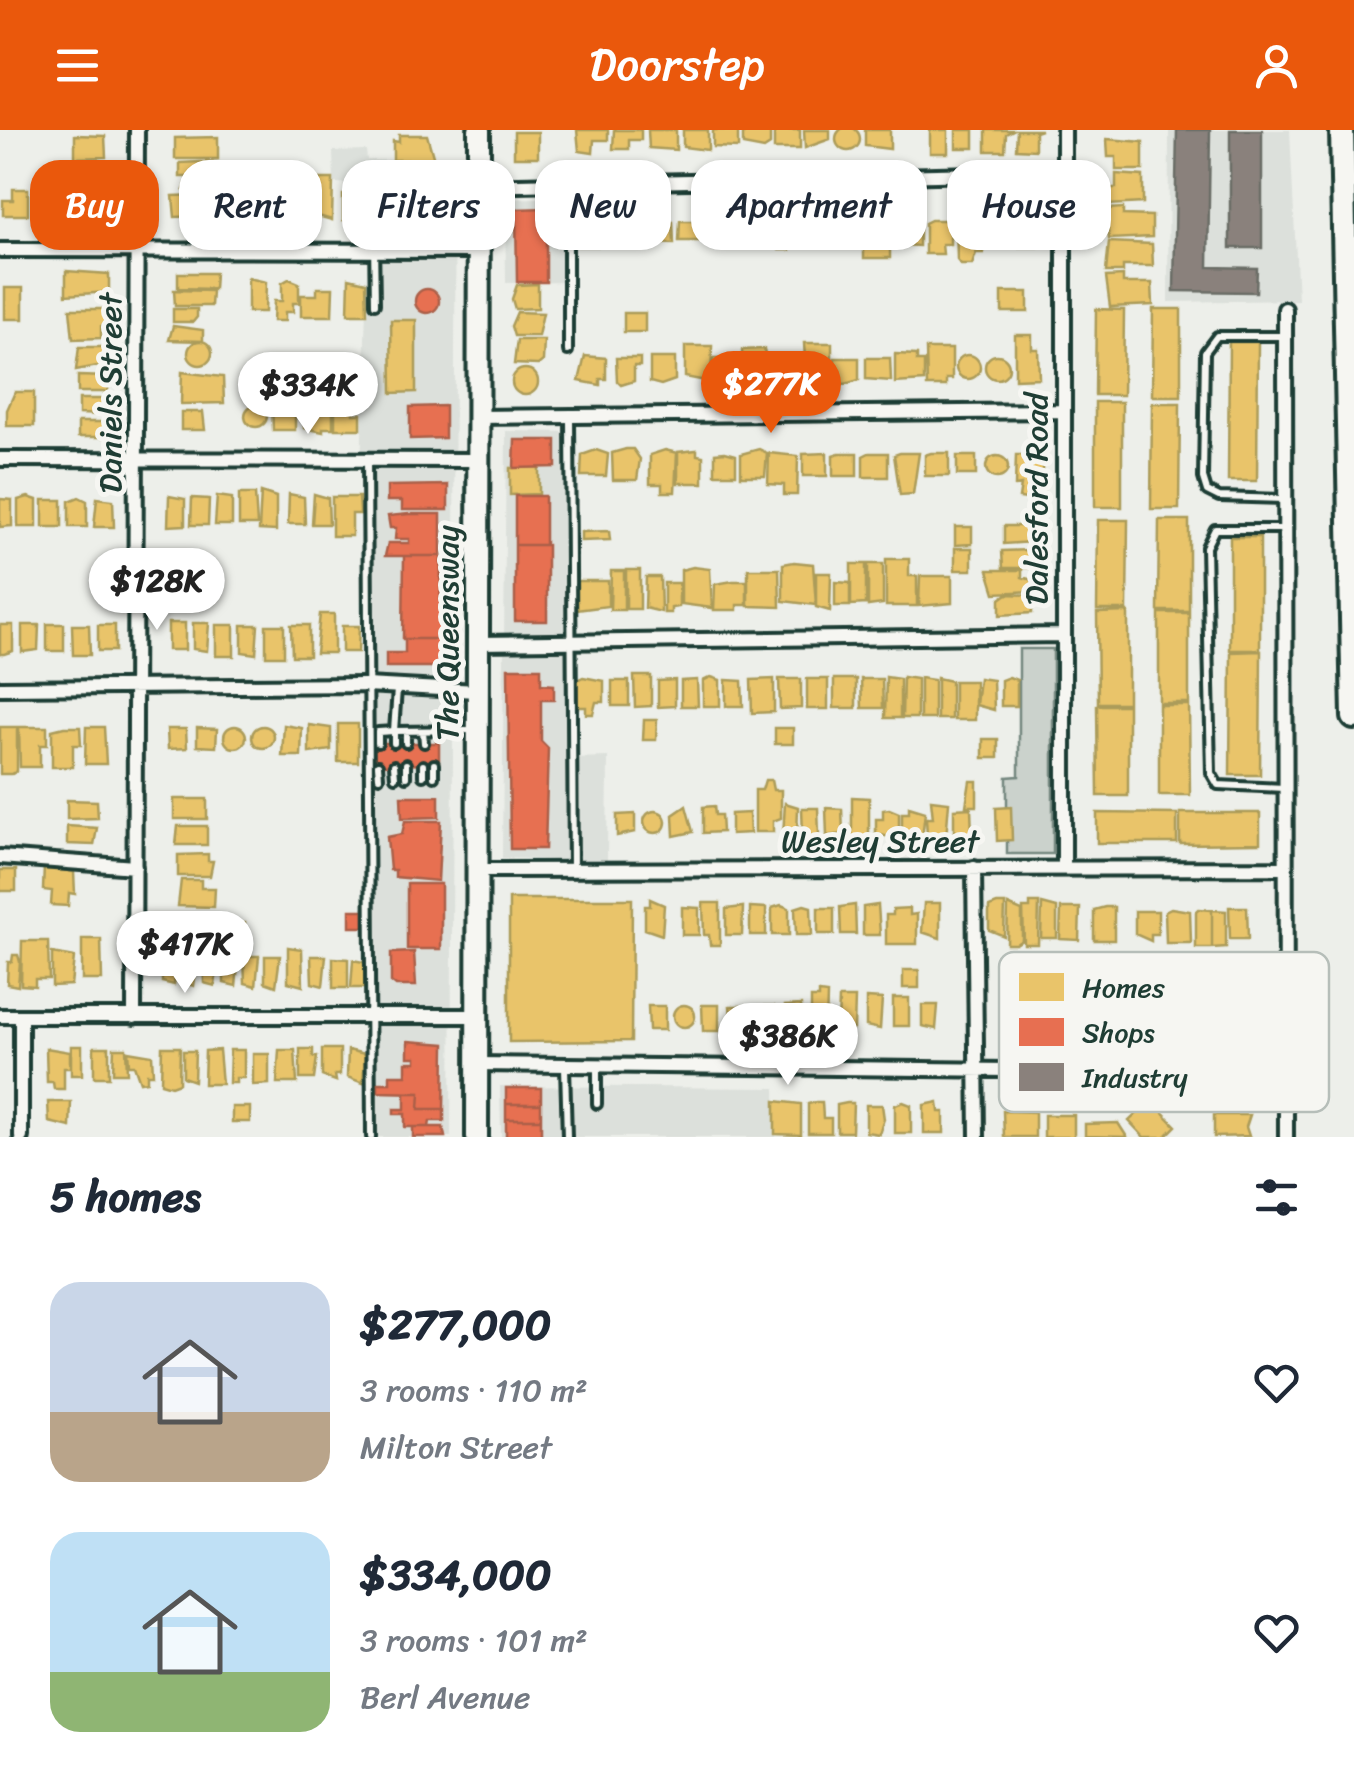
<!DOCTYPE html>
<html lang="en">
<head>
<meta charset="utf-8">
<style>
  body { margin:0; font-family:Sriracha,sans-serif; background:#f2f2f3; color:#1f2937; height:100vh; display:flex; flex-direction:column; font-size:38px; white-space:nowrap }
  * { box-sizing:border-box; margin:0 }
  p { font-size:32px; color:#747a83 }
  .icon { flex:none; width:55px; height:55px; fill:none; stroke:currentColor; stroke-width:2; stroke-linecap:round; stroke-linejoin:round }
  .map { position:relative; height:1007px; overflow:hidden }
  .sheet { display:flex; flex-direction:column; background:#fff; flex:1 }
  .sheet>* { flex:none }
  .banner { position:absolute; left:30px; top:30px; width:1295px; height:90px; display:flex; gap:20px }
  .price { position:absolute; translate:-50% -85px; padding:0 22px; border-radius:35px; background:#fff; color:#222; font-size:32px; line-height:65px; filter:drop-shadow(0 2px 5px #0008) }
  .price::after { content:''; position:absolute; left:50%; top:60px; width:30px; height:22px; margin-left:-15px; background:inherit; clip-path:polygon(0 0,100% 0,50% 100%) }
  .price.on { background:#ea580c; color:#fff }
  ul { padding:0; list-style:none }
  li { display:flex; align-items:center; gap:30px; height:250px; padding:0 50px }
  li span { display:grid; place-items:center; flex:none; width:280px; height:200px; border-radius:30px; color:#555 }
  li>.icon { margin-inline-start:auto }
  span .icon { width:120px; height:120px; fill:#fffc; stroke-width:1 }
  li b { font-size:42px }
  h2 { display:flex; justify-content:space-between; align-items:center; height:120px; padding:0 50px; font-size:42px }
  .pill { padding:0 35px; border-radius:30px; background:#fff; box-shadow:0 2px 8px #0004; font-size:35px; line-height:90px }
  .pill.on { background:#ea580c; color:#fff }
  header { display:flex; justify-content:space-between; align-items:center; height:130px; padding:0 50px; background:#ea580c; color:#fff; font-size:45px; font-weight:600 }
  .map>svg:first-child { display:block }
  .built { fill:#dce0db }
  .green { fill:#cbd2cc; stroke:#758880; stroke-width:2.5 }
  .homes { fill:#e9c46a; stroke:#ac9c5a; stroke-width:2.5 }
  .shops { fill:#e76f51; stroke:#ab6048; stroke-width:2.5 }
  .industry { fill:#8a817c; stroke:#6a6d66; stroke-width:2.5 }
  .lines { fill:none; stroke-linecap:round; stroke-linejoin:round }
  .lane-casing { stroke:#1f3d34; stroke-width:14 }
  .street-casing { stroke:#1f3d34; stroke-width:20 }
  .primary-casing { stroke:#1f3d34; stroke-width:28 }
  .highway-casing { stroke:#1f3d34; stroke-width:30 }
  .lane { stroke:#f6f6f2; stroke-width:6 }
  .street { stroke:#f6f6f2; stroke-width:12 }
  .primary { stroke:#f6f6f2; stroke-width:20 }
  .highway { stroke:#f6f6f2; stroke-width:22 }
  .labels { text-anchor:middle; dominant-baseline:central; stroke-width:10; stroke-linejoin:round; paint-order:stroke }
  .street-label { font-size:32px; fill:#1f3d34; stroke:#f6f6f2 }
  .key { fill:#f6f6f2; stroke:#b6beb9; stroke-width:2.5 }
  .key-label { font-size:28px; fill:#1f3d34 }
</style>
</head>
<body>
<header><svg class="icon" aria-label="menu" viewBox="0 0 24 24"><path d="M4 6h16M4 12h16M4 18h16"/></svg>Doorstep<svg class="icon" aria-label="person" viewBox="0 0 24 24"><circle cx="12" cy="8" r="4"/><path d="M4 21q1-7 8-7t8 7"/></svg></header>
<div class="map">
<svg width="1354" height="1007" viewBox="0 0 1354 1007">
  <rect width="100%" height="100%" fill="#edefea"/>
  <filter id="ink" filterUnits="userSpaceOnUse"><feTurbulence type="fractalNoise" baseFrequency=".01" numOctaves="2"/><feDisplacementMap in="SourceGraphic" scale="20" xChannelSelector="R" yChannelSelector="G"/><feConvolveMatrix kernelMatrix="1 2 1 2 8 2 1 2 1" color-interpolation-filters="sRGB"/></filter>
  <g filter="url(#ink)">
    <!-- built -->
    <path class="built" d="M1169,0H1290L1298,170L1168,172Z
      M366,20L367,30L456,29L451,1007H365L361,340L368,111L353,109L357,54L334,53L333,21Z
      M572,67L575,152L506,153L505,69Z
      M506,301L572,302L574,628L608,627L607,731L502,728Z
      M500,956L775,958L776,1007H501Z"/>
    <!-- green -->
    <path class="green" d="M1019,519H1053V724H1007V647L1019,646Z"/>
    <!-- homes -->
    <path class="homes" d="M836 9a12 12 0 1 1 24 0a12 12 0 1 1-24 0Z
      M577,0H608V10H594L593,23L579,21Z
      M614,0H641V10H629V19H613Z
      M648,0H676V20L649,18Z
      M683,0H708V20L683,17Z
      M713,0H738V18L713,17Z
      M743,0L770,1V15L764,19L743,15Z
      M774,0H800V19H774Z
      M804,0H830V9L805,18Z
      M865,0H890V19L865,16Z
      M930,0H948V23H930Z
      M956,0H974V18H956Z
      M986,0H1013L1006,4L1005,21H986Z
      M1017,0H1041L1035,2V20L1016,19Z
      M514,2H538V27H514Z
      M75,5L105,6L106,27L75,28Z
      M399,5H427L434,30H393V11L399,12Z
      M218,7V29H175V8Z
      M1107,9L1143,12V40H1116V27H1108Z
      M201,32L218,33V62L184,60L189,47H180V33Z
      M90,33H106V56H85V40H90Z
      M1116,44L1143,46V73L1108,75V58H1116Z
      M268,49H280L277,87L264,83Z
      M295,49V57H300V91H284V50Z
      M319,49H333L332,90L318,86Z
      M245,50H256L260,55V82H255L254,87H245Z
      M301,52H316L314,90L300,87Z
      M350,58L358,59L361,66L360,91L343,90V65H350Z
      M13,59H28V85H3V70H13Z
      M199,65V72H204L200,86L175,87L173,66Z
      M74,77H112L111,94H79L74,89Z
      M1123,78V85L1152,86V107L1109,109L1106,79Z
      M604,86V116H578V91Z
      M843,86H861L860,114L836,113V93H842Z
      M995,86H1006V117H987V90Z
      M1017,86H1037V117H1017Z
      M811,87L831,91V114H806V93H812Z
      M778,88L801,90V114H790V120H779L775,114Z
      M626,89L643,90V114H619V93Z
      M650,90L673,92L674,114L650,113Z
      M759,90H768V115L750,118L744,115V91Z
      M903,90H919V116L903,115V106H896V93Z
      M931,90H950V114H942L943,124H925V93Z
      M956,90H976V108H983V123H976L972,135H961L957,130Z
      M680,91H706L710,111H679Z
      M712,91L739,93L737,114H712Z
      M864,91L890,94V128H864Z
      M1109,112L1152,114L1153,136H1123V142H1106Z
      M66,141L109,144V162L66,165Z
      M178,143H215L214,159L178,158Z
      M1123,146V153H1152L1153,175L1110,177L1106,147Z
      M248,148L266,152L265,182H248Z
      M349,148L366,152L367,184H348Z
      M289,149L299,153V173H293V182H285V191H273L274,171H282V153Z
      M538,154V178L515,179L512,169L517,155Z
      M5,158H23V189H5Z
      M317,158H333L332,186H301V165H317Z
      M174,160L212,161L211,176H175Z
      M1002,162H1028V182H1002Z
      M70,179H104L108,195L101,196V208L73,209Z
      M173,179H197V187L193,192H173Z
      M1096,179L1124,180L1123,265H1095Z
      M1153,179H1181V266H1152Z
      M517,182L543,183L538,206H514L511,196Z
      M624,183H645V202H624Z
      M391,190H416V262L392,263Z
      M173,196L203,200V211L169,210Z
      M1015,205H1032V219H1038L1039,248L1015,249Z
      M517,210H544L543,231L538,235L514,234Z
      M188 223a12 12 0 1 1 24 0a12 12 0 1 1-24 0Z
      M1229,212H1258L1257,351H1228Z
      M804,213H832V252H818V245H806Z
      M685,216H712L711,252L685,247Z
      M79,217H108L109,234L76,240Z
      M764,219L770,248H743L742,220Z
      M926,219H952V249H946V256H927Z
      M895,224L917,225V231H924V251L895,253Z
      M956 237a12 12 0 1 1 24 0a12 12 0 1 1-24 0Z
      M985 237a12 12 0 1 1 24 0a12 12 0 1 1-24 0Z
      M585,226L606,228V249H600V255L579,251Z
      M616,228H640V236H634V251L621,255L617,251Z
      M650,228H675V250L661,255L650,252Z
      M713,228H737V249L724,252V256L713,252Z
      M835,228H859V250L845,254L835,252Z
      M866,228H890L891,251L866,249Z
      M773,230H794V252L773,249Z
      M512 252a13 13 0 1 1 26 0a13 13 0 1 1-26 0Z
      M182,242L223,247L224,273L181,274Z
      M78,246L108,247V262H78Z
      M15,262H34V296H7V280Z
      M313,262H333V298H323V302L304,298V280H309Z
      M290,263L295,268V300H273L272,273H278V264Z
      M335,267H353V284H361V299H335Z
      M79,269H104V285L79,284Z
      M1095,272H1122V377H1095Z
      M1152,273H1180L1179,379H1151Z
      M245 286a11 11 0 1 1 22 0a11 11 0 1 1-22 0Z
      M181,282H203L205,300H181Z
      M78,292H105V307H78Z
      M626,319H633L640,329L637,350H613L612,323Z
      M759,319L767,323L765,346H741V324Z
      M596,320L608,324L606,346H581L582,325Z
      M665,320L677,323L675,362H662V354H650V325Z
      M697,320V325L703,326V353H678V322Z
      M725,322L736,325V344H715V323Z
      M769,323L798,326L797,365H784V355L768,354Z
      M827,323V346H803V324Z
      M839,323H857V346H833V325Z
      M869,323H888V347H863V326Z
      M900,323H919L913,364L900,365L894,325Z
      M931,323H949V346H925V325Z
      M1016,325H1043V371L1019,368L1021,355L1015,356Z
      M986 337a11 11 0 1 1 22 0a11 11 0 1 1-22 0Z
      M957,326H976V345H957Z
      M539,337V364L510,365V338Z
      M261,362L276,367V401L259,400Z
      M239,364H255L257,395H239Z
      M289,364L304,367L305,394H288Z
      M314,364L328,368L329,394H312Z
      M169,366L185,369V395L168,396Z
      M217,366L232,368V395H215Z
      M28,367L37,370V397H18V370Z
      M79,367L87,371V397H69V371Z
      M332,367H359L360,384H352V406H332Z
      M97,368L113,370L114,397H94Z
      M192,368L209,369L208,395H191Z
      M0,369L12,370V396L0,397Z
      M43,370H62V397H43Z
      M1098,390H1128L1127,480H1097Z
      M1159,390H1189V481H1158Z
      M1004,396H1027L1031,412L1004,414Z
      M955,397H972V414L955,415Z
      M609,401L610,410L581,411V402Z
      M1230,407H1260V520H1230Z
      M955,418H972V440H955Z
      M1029,420L1032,425L1029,438H1003L1002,421Z
      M886,429H909V446H917V476H886Z
      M794,432L813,434L816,475L783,471V434Z
      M851,434H866V474L851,475Z
      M868,434H883V474L868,476Z
      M693,437L710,439L712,478L681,474V440Z
      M748,439H779L780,477L748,476Z
      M626,440H640V479H626Z
      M988,440H1022V447L1032,450V461L995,463Z
      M611,441H624V480H610Z
      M816,443H831L830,481L816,477Z
      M920,446H952V473L919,476Z
      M646,447H660L661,482L645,478Z
      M576,451H608V476L576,480Z
      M733,451H747V475H737V480H714L715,454Z
      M835,452L850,453V476H835Z
      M664,453H679V477L671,478V483H664Z
      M1007,464L1032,465V483L1000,485V469Z
      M1128,482V573H1098L1097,483Z
      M1159,483H1189V573H1159Z
      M320,484H334V523H316Z
      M168,493H185V520H168Z
      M193,493H209L207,521L193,519Z
      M47,494H64V521H47Z
      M0,495H13V521L4,524H0Z
      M22,495H39L38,520L22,522Z
      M72,495H89L90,525H73Z
      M98,495H115V521H98Z
      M216,495H234V526H216Z
      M242,495H258L256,524L242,522Z
      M266,495H284V526H266Z
      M291,495H309V526H292Z
      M342,496H359L358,522H342Z
      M1261,521L1260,645H1230L1231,522Z
      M634,546H651V576L635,577Z
      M583,547L604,551V572H596L593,584H586V577H577V550Z
      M711,547L720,550V576H703V551Z
      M886,547L900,549V588H885Z
      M903,547L917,549V588H902Z
      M1009,547L1017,550V576H1001V550Z
      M920,548L934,550V589H920Z
      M937,548L951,551V589H937Z
      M979,548L993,550L994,580L976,575Z
      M774,549V582L752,583L751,550Z
      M779,549H801V578L780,579Z
      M807,549H828V579H807Z
      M834,549H856V578H834Z
      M861,549H882L883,578H862Z
      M675,550V576L658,577V551Z
      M697,550L698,576H681V551Z
      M726,550L742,551L743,576H726Z
      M612,551H629V576H612Z
      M954,551H975V590H954Z
      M1097,575H1128V666H1098Z
      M1159,575H1189L1190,665H1159Z
      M644,590H657L656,610H643Z
      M338,594H358V632H338Z
      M284,595L302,598L301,626H282Z
      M309,595L331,598V620L309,623Z
      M252 607a11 11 0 1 1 22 0a11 11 0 1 1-22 0Z
      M224 607a11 11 0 1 1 22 0a11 11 0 1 1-22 0Z
      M0,597H17V641L12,644H0Z
      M19,597H47V615H40V637H20Z
      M64,597H80L81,615H73V637H52V600Z
      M86,597H104L106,634H85Z
      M197,598L217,599L216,617L197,616Z
      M775,598H793V614H775Z
      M167,599H186L187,618L168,619Z
      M983,609H998V628H983Z
      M765,650H771L773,660H781V688L773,691V702H755V660H762Z
      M970,651H977V676H966Z
      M852,667L869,668V709H852Z
      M174,669H207V689H174Z
      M67,670L97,671L98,688L67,689Z
      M931,670L949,672L946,708L927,705L926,688H933Z
      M785,673L798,677L797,706L783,707Z
      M686,676L693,702L674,706L673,685Z
      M714,676L715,685H721L722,702L703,703V677Z
      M909,677L925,682L922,708L902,704V683H909Z
      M1011,677L1012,710L997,711L996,678Z
      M802,678H818L819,705L803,706Z
      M826,678L842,679L843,704L827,706Z
      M971,678L972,705L954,706V679Z
      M889,679L899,683V709L876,704V689H883V680Z
      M644 692a11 11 0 1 1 22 0a11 11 0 1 1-22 0Z
      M749,683L750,703L731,704V684Z
      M1097,683L1177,684V713H1097Z
      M1180,683H1260V713L1180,714Z
      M635,684V702L617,706V685Z
      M67,696L97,698L94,715L67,714Z
      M178,696H207V715H176Z
      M208,724V731H213L210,746H178V725Z
      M44,736L74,742L75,764L69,763L68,776L51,775L52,761L43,760Z
      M0,740H16V761H0Z
      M181,750H201V758H215L214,777L178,776Z
      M509,769H632L631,911L509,912Z
      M650,769L664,775L662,805L645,799V776H650Z
      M703,773H720V815H710L709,805H704Z
      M924,773H940V808L922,802Z
      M1030,773H1039L1038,814H1024L1023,778H1030Z
      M997,774H1005L1004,806L989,800V777Z
      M1042,774L1057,778V808H1041Z
      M781,775L789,778V805H772V778Z
      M804,775L811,777L812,805H796L795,778Z
      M855,775L856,804H841L840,777Z
      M878,775L880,805H863V777Z
      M1008,775L1022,781V810L1016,814H1007Z
      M682,777L699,778V805H682Z
      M743,777L742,805H726V779Z
      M750,777L766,778V805H750Z
      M1105,777H1114V810H1094V780Z
      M1229,777H1247L1248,809H1230Z
      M818,778H834V804H818Z
      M910,778V785L917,784V814H886V785H893V779Z
      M1061,778H1080L1079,810L1060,809Z
      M1171,778L1190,781L1191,813H1166L1165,781Z
      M1199,779L1212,780V818H1196V782Z
      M1212,780L1226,781V817L1212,818Z
      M1135,781H1158V804H1151V811L1135,804Z
      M245,793L244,810L229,811V794Z
      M82,809H101L102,850H82Z
      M22,811H48L49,849H35V856L21,855Z
      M288,817L302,819L303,856L288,852Z
      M52,823L74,827L71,855L52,856Z
      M13,825H18L20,832L18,856L7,854L8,832H12Z
      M183,826H198L194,856L183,853Z
      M203,826H219L215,856L204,853Z
      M224,826H239L236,856L224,853Z
      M244,826H259L256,856L245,853Z
      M265,826H280L276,856L265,852Z
      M311,826H326L323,856L312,853Z
      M162,827H177L174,855L162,852Z
      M333,828L348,829V858H333Z
      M353,830L368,833V858H351Z
      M903,840H919V858H903Z
      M819,863L827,864L826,898L811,896V868H819Z
      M839,868H855L854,899L838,896Z
      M866,868L882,869L880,899L866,896Z
      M893,868H909V896H893Z
      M702,875H719V901H703Z
      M801,875L802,896H785V876Z
      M922,875H938L936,899L922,896Z
      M673 886a11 11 0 1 1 22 0a11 11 0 1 1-22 0Z
      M648,876H665V900H649Z
      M730,876H747L746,900H732Z
      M757,876H774V901H758Z
      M71,916H82V945H71Z
      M94,917H109V947H94Z
      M162,917H180L179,953L171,956L161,953Z
      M46,918L70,922V938H64V959H54L53,952H47Z
      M114,918H126L127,943H113Z
      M300,919H313V927H317L314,949H300Z
      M322,919H340V945H335L336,951L322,946Z
      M219,920L222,954H204L205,921Z
      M230,920H244V948H236V953H229Z
      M279,920H295L297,953H277Z
      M348,920L365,924L363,953L347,947Z
      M128,921L152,925L153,944H147V951L140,952L134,935H129Z
      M183,921H195L194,951L183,947Z
      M253,924H269V954L253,955Z
      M1151,970L1176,996L1165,1007H1144L1129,991Z
      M775,971L801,974V1005L775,1004Z
      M48,972H71L70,997L49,992Z
      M816,972H822L823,988H831V1003H808V974Z
      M903,972L911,975V1003H895V975Z
      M938,972L939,982H944V1003H924V975Z
      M847,973H853L852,1002H837V975Z
      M866,975H882L884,989L879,1004L866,1002Z
      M232,977H250V992H232Z
      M1003,981L1035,982V1007H1004Z
      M1044,985H1074V1007H1044Z
      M1214,985H1250L1246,997L1249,1006L1214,1007Z
      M1118,993L1127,1007L1085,1006V994Z"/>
    <!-- shops -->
    <path class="shops" d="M397,32H431L435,38L434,100H397V79H408V74H396Z
      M546,78V152H517L516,79Z
      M415 171a12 12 0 1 1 24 0a12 12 0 1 1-24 0Z
      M445,276V308L410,309V277Z
      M515,310H556V337L514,338Z
      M448,355V380H402V371H387V356Z
      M515,366H545V415H515Z
      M409,384H441V426H385L388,413H409V409H395L396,398H390L388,386Z
      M515,415H547V491H515Z
      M404,426H441L440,509H403Z
      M405,509H440V537H386V523H405Z
      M508,538H541V554L554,555V570H541V611L548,618L545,719H510Z
      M373,613H439V634L373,635Z
      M401,666H439V687L402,688Z
      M405,691H441L438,751L395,747V740H390L387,707L402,704Z
      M407,754H441V819H407Z
      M350,780H366V797H350Z
      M414,822L416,856H396L391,852V823Z
      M408,911L445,914L444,979H419L420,963L378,962V953H390V945H406V932H416V927H408Z
      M506,958H541V974H506Z
      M405,963H420L419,979H444V991H430L429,997H405V984H394V979H405Z
      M506,974H541V989H506Z
      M506,989H541V1007H506Z
      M413,997H443L445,1007H413Z"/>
    <!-- industry -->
    <path class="industry" d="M1177,0H1210L1208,137L1257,138L1256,162L1174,161Z
      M1230,0H1262V118H1230Z"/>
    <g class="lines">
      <!-- lane casing -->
      <g class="lane-casing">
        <path id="lane" d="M373,49L375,174
          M568,221V53
          M570,288L573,741
          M367,328L371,1007
          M1284,369L1219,367L1207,361L1203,348L1205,222L1217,206H1284
          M1284,399H1215L1206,417L1211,643L1218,655L1284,658
          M397,559L394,601L474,600
          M406,601V613
          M423,601L424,613
          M378,613V602L394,601V613
          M378,635L379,647
          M394,635L395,647
          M423,646V635
          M406,647V634
          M434,647V634
          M565,937L567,1007
          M597,937V974"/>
      </g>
      <!-- street casing -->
      <g class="street-casing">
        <path id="street" d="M1064,0V738
          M478,56L1064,42
          M0,120L478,121
          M1285,179L1286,1007
          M478,287L1064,281
          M0,329L478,330
          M477,513L1064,505
          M0,558L366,555L477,561
          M0,727L135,737
          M974,738L977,1007
          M477,740L1284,738
          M0,886H477
          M134,887L137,0
          M477,934L1101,941
          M21,1007V886"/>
      </g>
      <!-- primary casing -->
      <g class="primary-casing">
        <path id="primary" d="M477,1007L479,0"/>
      </g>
      <!-- highway casing -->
      <g class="highway-casing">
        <path id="highway" d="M1342,0L1354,587"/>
      </g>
      <!-- lane -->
      <use href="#lane" class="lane"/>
      <!-- street -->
      <use href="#street" class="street"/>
      <!-- primary -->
      <use href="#primary" class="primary"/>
      <!-- highway -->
      <use href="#highway" class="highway"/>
    </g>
  </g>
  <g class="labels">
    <!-- street labels -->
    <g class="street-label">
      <text transform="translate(110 263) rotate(-90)">Daniels Street</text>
      <text transform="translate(1036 369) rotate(-90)">Dalesford Road</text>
      <text transform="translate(447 503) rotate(-90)">The Queensway</text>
      <text x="880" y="711">Wesley Street</text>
    </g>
  </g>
  <!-- legend -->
  <rect x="999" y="822" width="330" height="160" rx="15" class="key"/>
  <rect x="1019" y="843" width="45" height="28" fill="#e9c46a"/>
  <rect x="1019" y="888" width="45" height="28" fill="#e76f51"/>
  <rect x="1019" y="933" width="45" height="28" fill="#8a817c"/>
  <g class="key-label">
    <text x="1082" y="867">Homes</text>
    <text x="1082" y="912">Shops</text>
    <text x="1082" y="957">Industry</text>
  </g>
</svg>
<b class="price on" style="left:771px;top:306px">$277K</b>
<b class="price" style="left:308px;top:307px">$334K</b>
<b class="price" style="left:157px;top:503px">$128K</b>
<b class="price" style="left:185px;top:866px">$417K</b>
<b class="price" style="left:788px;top:958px">$386K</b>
<div class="banner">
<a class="pill on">Buy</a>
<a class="pill">Rent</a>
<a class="pill">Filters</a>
<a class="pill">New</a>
<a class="pill">Apartment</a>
<a class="pill">House</a>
</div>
</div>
<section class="sheet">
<h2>5 homes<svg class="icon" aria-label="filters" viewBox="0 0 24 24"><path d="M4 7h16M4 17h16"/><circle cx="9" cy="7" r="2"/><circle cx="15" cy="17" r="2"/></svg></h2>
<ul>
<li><span style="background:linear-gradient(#c9d6e8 65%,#b9a48a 0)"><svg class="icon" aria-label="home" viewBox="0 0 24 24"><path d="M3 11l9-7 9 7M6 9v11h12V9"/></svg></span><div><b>$277,000</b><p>3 rooms · 110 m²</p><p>Milton Street</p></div><svg class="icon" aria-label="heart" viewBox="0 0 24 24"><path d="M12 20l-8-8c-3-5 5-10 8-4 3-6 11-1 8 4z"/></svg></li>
<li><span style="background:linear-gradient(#bfe0f5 70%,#8fb573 0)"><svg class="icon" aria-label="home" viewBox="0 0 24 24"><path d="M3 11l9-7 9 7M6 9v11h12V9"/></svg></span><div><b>$334,000</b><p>3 rooms · 101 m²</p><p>Berl Avenue</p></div><svg class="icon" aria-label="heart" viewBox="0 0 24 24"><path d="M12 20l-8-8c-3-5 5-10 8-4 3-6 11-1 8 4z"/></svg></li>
</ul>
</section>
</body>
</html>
